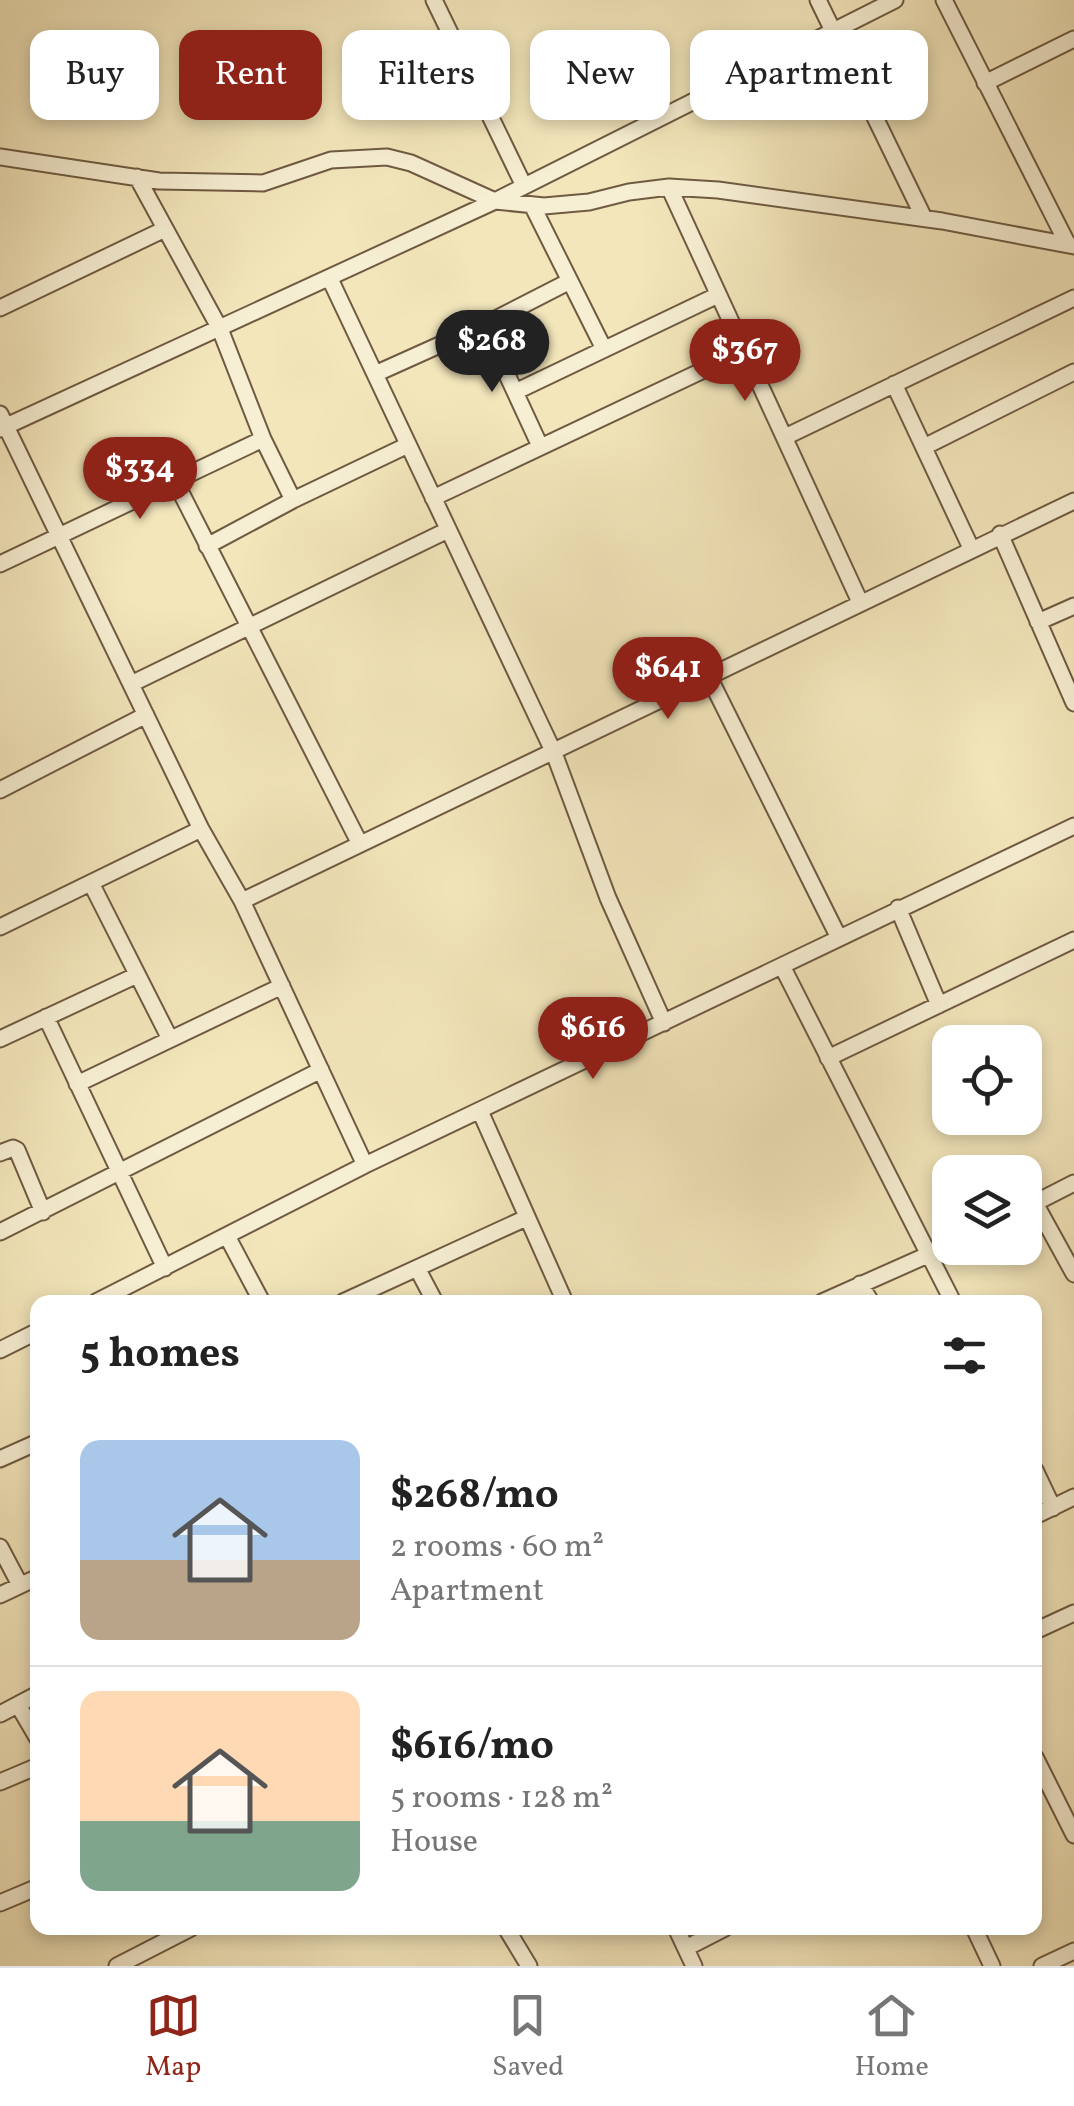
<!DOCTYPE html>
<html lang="en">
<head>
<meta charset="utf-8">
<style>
  body { margin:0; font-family:Vollkorn,serif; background:#f6f6f6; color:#222; height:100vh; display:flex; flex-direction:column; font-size:38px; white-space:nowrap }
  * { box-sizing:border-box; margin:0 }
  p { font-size:32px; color:#767676 }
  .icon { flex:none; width:55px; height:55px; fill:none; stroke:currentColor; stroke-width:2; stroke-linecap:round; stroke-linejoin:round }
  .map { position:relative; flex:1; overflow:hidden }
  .panel { position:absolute; left:30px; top:1295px; width:1012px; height:640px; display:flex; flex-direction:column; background:#fff; border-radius:20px; box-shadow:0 5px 15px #0003 }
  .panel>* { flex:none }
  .hud { position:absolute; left:30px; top:30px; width:1015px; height:90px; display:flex; gap:20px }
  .buttons { position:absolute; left:932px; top:1025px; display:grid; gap:20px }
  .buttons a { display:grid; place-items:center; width:110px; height:110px; border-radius:20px; background:#fff; box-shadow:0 5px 15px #0003; font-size:50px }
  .price { position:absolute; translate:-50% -85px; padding:0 22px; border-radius:35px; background:#8f2418; color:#fff; font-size:32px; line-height:65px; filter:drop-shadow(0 2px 5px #0008) }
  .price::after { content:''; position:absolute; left:50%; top:60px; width:30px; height:22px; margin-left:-15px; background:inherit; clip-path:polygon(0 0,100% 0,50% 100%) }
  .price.selected { background:#222; color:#fff }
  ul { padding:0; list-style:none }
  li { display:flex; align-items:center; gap:30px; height:250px; padding:0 50px }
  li+li { border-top:2px solid #e0e0e0 }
  li span { display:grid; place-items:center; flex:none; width:280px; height:200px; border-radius:20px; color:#555 }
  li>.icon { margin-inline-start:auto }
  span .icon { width:120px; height:120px; fill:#fffc; stroke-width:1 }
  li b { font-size:42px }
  h2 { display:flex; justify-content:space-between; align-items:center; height:120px; padding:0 50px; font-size:42px }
  .pill { padding:0 35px; border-radius:20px; background:#fff; box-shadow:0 5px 15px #0003; font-size:35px; line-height:90px }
  .pill.selected { background:#8f2418; color:#fff }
  .tabs { display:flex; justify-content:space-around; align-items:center; height:140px; border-top:2px solid #e0e0e0; background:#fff; font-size:28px; color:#767676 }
  .tabs a { display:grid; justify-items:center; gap:5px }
  .tabs .selected { color:#8f2418 }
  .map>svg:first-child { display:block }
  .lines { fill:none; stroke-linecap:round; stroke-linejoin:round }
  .street-casing { stroke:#6f5a42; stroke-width:19 }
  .street { stroke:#f7efd3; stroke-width:15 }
</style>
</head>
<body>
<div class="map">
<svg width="1074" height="1966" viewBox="0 0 1074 1966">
  <rect width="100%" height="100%" fill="#f3e6bb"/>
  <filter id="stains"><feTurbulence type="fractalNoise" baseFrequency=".002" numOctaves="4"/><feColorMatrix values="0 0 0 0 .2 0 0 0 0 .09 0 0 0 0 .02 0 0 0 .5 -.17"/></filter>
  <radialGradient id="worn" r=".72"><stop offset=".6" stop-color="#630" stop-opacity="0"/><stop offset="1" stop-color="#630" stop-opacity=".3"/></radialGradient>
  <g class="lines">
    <!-- street casing -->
    <g class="street-casing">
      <path id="street" d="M434,0L524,186
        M818,0L924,218
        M944,0L1067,243
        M985,83L1074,39
        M0,157L159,181L263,183L331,160L387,157L411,163L495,201L544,206L589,202L629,192L669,187L718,190L942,221L1074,246
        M137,177L220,329L263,439L293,500
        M669,187L860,602
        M532,205L603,347
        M330,279L554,753L608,898L664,1023
        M0,308L165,229
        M484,325L540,446
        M375,374L484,325L570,281
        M894,384L971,548
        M515,392L718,295
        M0,414L201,829L242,901L365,1165
        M0,429L495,201L895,0
        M785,437L1074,298
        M924,447L1074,372
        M174,479L360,844
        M433,498L746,350
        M1000,534L1074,703
        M207,546L293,500L408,445
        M0,564L263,439
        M1038,622L1074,606
        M709,677L838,936
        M131,684L448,530
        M0,790L146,715
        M91,883L169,1037
        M242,901L1074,501
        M898,908L939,1005
        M0,927L201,829
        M782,966L953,1302
        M46,1017L165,1268
        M0,1039L135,976
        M828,1058L1074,940
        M77,1084L282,986
        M480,1111L565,1302
        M0,1153L13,1148L17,1150L43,1212
        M1035,1203L1074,1274
        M1025,1208L1074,1183
        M0,1232L321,1070
        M227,1236L262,1302
        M417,1268L435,1302
        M860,1284L871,1302
        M96,1302L365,1165L1074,826
        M343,1302L526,1218
        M822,1302L950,1245
        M0,1350L38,1331
        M0,1459L38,1442
        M1035,1470L1053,1508
        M1035,1516L1074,1497
        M0,1547L20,1585
        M0,1595L38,1577
        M1035,1631L1074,1613
        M18,1705L38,1739
        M0,1714L38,1694
        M1035,1757L1074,1835
        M0,1782L38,1766
        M0,1903L38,1887
        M506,1928L529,1966
        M676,1928L694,1966
        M974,1928L992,1966
        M686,1948L725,1928
        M117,1966L191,1928
        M1042,1966L1074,1951"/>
    </g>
    <!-- street -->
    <use href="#street" class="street"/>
  </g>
  <rect width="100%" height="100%" filter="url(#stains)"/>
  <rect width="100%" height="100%" fill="url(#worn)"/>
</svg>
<div class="buttons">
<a><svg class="icon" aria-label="locate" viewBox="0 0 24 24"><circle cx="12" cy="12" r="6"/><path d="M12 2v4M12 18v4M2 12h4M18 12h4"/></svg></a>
<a><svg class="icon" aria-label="layers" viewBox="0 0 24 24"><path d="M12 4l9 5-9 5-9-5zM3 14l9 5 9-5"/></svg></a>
</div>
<b class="price selected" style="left:492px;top:395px">$268</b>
<b class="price" style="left:745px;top:404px">$367</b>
<b class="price" style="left:140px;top:522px">$334</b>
<b class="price" style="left:668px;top:722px">$641</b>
<b class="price" style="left:593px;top:1082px">$616</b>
<div class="hud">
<a class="pill">Buy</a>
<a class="pill selected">Rent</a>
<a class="pill">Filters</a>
<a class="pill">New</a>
<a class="pill">Apartment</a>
</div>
<section class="panel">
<h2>5 homes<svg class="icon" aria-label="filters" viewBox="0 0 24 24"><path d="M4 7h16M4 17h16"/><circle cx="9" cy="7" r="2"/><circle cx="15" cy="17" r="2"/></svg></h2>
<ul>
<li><span style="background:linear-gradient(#a9c7e8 60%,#b9a48a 0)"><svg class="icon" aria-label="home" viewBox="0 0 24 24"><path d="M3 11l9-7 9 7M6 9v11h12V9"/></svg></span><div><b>$268/mo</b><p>2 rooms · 60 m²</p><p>Apartment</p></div></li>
<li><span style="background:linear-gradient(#ffd9b3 65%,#7fa58c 0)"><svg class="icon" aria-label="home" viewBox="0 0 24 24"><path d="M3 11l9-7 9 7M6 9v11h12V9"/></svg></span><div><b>$616/mo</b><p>5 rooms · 128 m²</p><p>House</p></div></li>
</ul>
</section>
</div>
<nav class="tabs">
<a class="selected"><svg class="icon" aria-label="map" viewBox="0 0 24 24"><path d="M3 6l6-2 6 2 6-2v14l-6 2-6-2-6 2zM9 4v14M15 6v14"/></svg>Map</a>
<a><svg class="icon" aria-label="saved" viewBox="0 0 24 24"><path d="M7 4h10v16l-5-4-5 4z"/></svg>Saved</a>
<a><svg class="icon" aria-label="home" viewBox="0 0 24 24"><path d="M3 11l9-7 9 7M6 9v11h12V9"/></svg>Home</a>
</nav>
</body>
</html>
